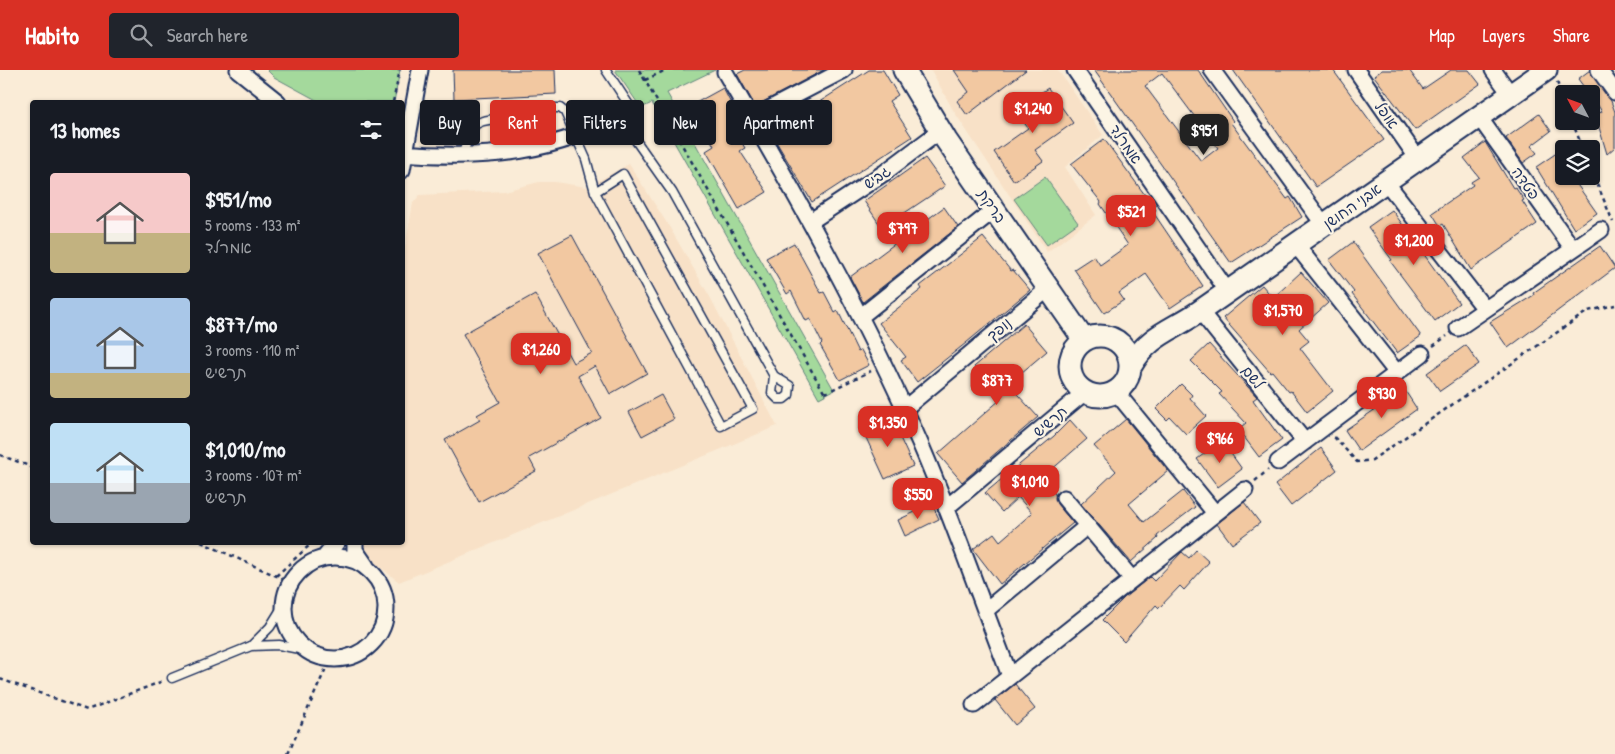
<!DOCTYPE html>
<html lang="en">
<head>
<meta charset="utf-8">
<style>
  body { margin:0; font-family:"Patrick Hand","Playpen Sans Hebrew",sans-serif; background:#20242c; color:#f1f3f6; height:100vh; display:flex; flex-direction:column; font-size:19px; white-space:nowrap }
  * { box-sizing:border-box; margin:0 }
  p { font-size:16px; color:#9ea1a6 }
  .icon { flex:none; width:28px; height:28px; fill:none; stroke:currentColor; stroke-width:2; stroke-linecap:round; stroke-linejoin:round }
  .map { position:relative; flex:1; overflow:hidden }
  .drawer { position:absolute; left:30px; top:30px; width:375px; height:445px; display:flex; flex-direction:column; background:#171b24; border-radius:5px; box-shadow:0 1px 4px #0004 }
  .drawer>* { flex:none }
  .top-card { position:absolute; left:420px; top:30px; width:475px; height:45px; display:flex; gap:10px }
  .needle { width:32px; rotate:311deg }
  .tools { position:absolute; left:1555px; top:15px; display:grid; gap:10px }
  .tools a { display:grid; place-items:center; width:45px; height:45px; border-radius:5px; background:#171b24; box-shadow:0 1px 4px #0004; font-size:25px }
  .price { position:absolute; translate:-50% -42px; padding:0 11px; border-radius:10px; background:#d93025; color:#fff; font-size:16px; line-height:32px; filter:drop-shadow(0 1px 2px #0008) }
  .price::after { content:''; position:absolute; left:50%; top:30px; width:15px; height:11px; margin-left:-8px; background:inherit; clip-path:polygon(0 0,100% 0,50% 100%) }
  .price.current { background:#222; color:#fff }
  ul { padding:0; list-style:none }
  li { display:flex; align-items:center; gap:15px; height:125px; padding:0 20px }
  li span { display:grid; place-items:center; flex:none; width:140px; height:100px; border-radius:5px; color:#555 }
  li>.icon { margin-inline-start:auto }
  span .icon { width:60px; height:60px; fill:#fffc; stroke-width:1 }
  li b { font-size:21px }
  h2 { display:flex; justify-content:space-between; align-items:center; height:60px; padding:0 20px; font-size:21px }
  .chip { padding:0 18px; border-radius:5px; background:#171b24; box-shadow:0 1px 4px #0004; font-size:18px; line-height:45px }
  .chip.current { background:#d93025; color:#fff }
  header { display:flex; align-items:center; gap:30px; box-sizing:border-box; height:70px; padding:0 25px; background:#d93025; color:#fff }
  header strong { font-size:24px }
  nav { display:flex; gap:28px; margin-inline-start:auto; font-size:18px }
  .search { width:350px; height:45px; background:#20242c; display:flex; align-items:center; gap:12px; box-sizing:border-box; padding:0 18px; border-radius:5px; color:#9ea1a6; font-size:19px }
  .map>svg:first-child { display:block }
  .built { fill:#f8e1c7 }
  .green { fill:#a4d99c; stroke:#60847d }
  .building { fill:#f2c8a1; stroke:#1b2f5e; fill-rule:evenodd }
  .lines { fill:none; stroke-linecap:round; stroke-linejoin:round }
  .lane-casing { stroke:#1b2f5e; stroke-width:11 }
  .street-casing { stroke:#1b2f5e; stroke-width:19 }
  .secondary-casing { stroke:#1b2f5e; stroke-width:25 }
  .path { stroke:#1b2f5e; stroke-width:2.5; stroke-dasharray:4 4; stroke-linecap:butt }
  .lane { stroke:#fcf5e5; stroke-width:8 }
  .street { stroke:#fcf5e5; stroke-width:15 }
  .secondary { stroke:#fcf5e5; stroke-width:21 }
  .labels { text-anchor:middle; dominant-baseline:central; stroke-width:4.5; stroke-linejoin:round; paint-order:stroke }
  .street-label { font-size:15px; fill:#1b2f5e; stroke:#fcf5e5 }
</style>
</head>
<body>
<header>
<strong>Habito</strong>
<div class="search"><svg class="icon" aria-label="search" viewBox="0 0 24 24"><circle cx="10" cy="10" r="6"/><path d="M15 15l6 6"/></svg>Search here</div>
<nav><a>Map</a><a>Layers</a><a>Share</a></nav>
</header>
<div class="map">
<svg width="1615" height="684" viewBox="0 0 1615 684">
  <rect width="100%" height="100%" fill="#faecd7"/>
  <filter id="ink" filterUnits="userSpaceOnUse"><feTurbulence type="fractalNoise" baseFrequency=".02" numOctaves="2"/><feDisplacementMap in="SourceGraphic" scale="10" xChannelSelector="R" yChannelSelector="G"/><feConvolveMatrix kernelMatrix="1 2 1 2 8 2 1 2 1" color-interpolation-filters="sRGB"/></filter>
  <g filter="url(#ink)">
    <!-- built -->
    <path class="built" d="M931,0H1058L1103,65L1065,97L1096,145L1047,182L953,40Z
      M629,94L670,158L710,227L777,356L399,512L375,493L362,473L402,472V194L413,133L420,125L504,121L539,112H555L587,117Z"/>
    <!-- green -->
    <path class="green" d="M267,0H400L394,32H320L274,7Z
      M615,0H715L667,23L834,320L819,328L652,33L641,38Z
      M1045,107L1078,153L1047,175L1014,129Z"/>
    <!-- building -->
    <path class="building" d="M453,0H555L556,24L454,29Z
      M745,0H824L755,36L737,4Z
      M869,0H883L898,25L889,31L912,67L812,132L771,63Z
      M954,0H1026L967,45L957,31L969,22Z
      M1094,0H1198L1233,51L1231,53L1287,129L1290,127L1302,147L1231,193ZM1162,3L1218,78L1201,91L1145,16Z
      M1233,0H1333L1384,70L1316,117Z
      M1382,0H1409L1423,19L1451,0H1469L1480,14L1415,60L1374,6Z
      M1590,0L1611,31L1615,42V77L1607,84L1595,44L1602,42L1591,24H1589L1578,9Z
      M723,18L741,53L733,58L745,78L740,81L767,122L739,139L706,81L714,76L692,35Z
      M1048,18L1073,53L1035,80L1043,91L1014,111L994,82L1028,58L1015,40Z
      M1539,44L1551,61L1531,76L1537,83L1523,93L1506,68Z
      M1104,69L1156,140L1153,142L1203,216L1170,238L1146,204L1119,223L1124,230L1104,243L1074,199L1094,186L1100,195L1128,175L1100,134L1101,132L1071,94Z
      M1485,72L1513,118L1515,117L1524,130L1522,131L1537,154L1471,200L1443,154L1440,156L1432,143L1473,115L1471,112L1479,107L1464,88Z
      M1564,78V106H1571L1597,143L1574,159L1536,97Z
      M925,88L945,116L882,158L864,131Z
      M944,137L958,157L863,232L850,207Z
      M1392,140L1459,233L1435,251L1390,191L1392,190L1368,157Z
      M572,165L647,303L610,324L595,296L578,306L601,348L529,388L536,401L479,432L445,370L480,350L477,345L500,332L463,264L535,224L573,293L592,283L538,183Z
      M983,167L1011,201L1013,200L1030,220L966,273L917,312L901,290L906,287L879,253L922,219L920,216Z
      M1353,172L1421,266L1397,283L1352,224L1354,222L1329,190Z
      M794,173L821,223L824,222L835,243L838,241L858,282L861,280L869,295L840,310L820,275L822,273L810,249L806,251L791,221L787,224L766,188Z
      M1600,176L1615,198L1508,278L1490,252L1534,225L1533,223Z
      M1301,202L1328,233L1299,259L1309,271L1300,278L1333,321L1307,342L1291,321L1289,322L1272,301L1270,302L1223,248L1262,215L1273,228Z
      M1024,254L1047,281L1008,314L1038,347L962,412L938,384L1001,329L974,297Z
      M1209,274L1257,327L1253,330L1282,370L1259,387L1238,359L1246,353L1219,324L1222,322L1191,291Z
      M1466,275L1479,294L1440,321L1427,303Z
      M1181,314L1192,325L1190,328L1206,346L1186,364L1170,347L1167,350L1156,339Z
      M1402,316L1417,339L1359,381L1345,360L1389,330L1386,327Z
      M661,325L674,349L642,366L629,342Z
      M890,346L913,396L885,409L862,359Z
      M1126,349L1168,401L1129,434L1144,452L1183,421L1195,437L1157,466L1158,468L1131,492L1081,434L1116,401L1094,376Z
      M1070,350L1087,369L1042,408L1055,424L1057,434L1073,453L1000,514L973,479L994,463L1000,471L1032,443L1018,427L1002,442L985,423L1054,366Z
      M1222,371L1242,399L1218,417L1197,389Z
      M1321,378L1337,400L1291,436L1275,415Z
      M1244,432L1260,453L1232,474L1217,454Z
      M932,434L939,449L905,466L898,450Z
      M1196,480L1209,492L1184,520L1180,516L1159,538L1156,535L1124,572L1102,550L1125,527L1150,507L1154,511L1182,482L1189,488Z
      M1015,614L1035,639L1015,655L995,630Z"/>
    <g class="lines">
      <!-- lane casing -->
      <g class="lane-casing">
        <path id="lane" d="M606,0L633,41
          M620,48L672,122L774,306L790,316L789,325L784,329H778L772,323L774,306
          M462,86L471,60L476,54L483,51L552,38H560L565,42L586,89L595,122L721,356L753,339L623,104L595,122
          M251,576L270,557L283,536
          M172,608L251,576L279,575L304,580"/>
      </g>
      <!-- street casing -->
      <g class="street-casing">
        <path id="street" d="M238,0L278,32
          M1075,0L1228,222
          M1212,0L1324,155
          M1356,0L1418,89
          M1493,0L1511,25
          M1599,0L1615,22
          M725,2C795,123 864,245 920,373C953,449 980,529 1010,606
          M1479,47L1573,179
          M752,48L844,0
          M402,83C490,90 554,83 633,41
          M402,100L420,0
          M1386,112L1485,239
          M811,151L884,103L940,61
          M1296,175L1397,303
          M1200,241L1305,372
          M860,247L994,140
          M1458,258L1601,160
          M1116,322L1215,443
          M904,339L1049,218
          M1278,392L1422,284
          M1064,428L1132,509
          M946,438L1085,322
          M355,472V480L366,496
          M284 538a51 51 0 1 1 102 0a51 51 0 1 1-102 0Z
          M324,488L337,472
          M985,541L1087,456
          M974,635L1245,420"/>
      </g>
      <!-- secondary casing -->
      <g class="secondary-casing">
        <path id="secondary" d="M904,0L946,70L1084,270
          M1070 296a30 30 0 1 1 60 0a30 30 0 1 1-60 0Z
          M1131,296C1148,265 1173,260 1200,241L1546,0"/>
      </g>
      <!-- path -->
      <path class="path" d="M639,0L825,324
        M645,10L666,0
        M1557,12L1564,32
        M393,32L400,0
        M1572,51L1583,79
        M1591,99L1613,152
        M1433,276L1447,266
        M825,323L871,301
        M1334,367L1357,392L1372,390L1588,241L1615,235
        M0,385L32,397
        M1255,411L1268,400
        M201,472L290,512
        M276,506L313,472
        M0,609L87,640L163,611
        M288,684L330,589"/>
      <!-- lane -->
      <use href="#lane" class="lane"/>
      <!-- street -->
      <use href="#street" class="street"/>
      <!-- secondary -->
      <use href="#secondary" class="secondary"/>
    </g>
  </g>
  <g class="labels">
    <!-- street labels -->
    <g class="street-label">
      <text transform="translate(1387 45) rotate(55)">אופל</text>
      <text transform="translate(1126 74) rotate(55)">אמרלד</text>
      <text transform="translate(877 107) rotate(-35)">גביש</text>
      <text transform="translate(1526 113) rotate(55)">פטדה</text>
      <text transform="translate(992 136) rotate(56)">ברקת</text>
      <text transform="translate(1352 136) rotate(-35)">אבני החושן</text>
      <text transform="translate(999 259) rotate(-40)">נופך</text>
      <text transform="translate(1253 307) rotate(51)">לשם</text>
      <text transform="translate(1050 351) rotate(-40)">תרשיש</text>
    </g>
  </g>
</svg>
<div class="tools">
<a><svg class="needle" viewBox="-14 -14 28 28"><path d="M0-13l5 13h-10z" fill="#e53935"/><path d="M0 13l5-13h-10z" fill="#9ea1a6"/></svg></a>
<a><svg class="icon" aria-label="layers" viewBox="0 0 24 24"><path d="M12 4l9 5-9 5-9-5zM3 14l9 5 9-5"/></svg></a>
</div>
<b class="price" style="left:1033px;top:64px">$1,240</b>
<b class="price current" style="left:1204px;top:86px">$951</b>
<b class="price" style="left:1131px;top:167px">$521</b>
<b class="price" style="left:903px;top:184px">$797</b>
<b class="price" style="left:1414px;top:196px">$1,200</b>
<b class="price" style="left:1283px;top:266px">$1,570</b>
<b class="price" style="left:541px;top:305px">$1,260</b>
<b class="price" style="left:997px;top:336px">$877</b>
<b class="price" style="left:1382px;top:349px">$930</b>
<b class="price" style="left:888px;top:378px">$1,350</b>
<b class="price" style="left:1220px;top:394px">$966</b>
<b class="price" style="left:1030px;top:437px">$1,010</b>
<b class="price" style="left:918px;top:450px">$550</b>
<div class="top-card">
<a class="chip">Buy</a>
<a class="chip current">Rent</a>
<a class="chip">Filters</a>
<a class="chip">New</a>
<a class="chip">Apartment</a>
</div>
<section class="drawer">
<h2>13 homes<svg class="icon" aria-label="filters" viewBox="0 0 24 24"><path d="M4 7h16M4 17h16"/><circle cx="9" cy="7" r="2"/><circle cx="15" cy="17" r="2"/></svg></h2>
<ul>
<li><span style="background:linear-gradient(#f6c9c9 60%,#c2b280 0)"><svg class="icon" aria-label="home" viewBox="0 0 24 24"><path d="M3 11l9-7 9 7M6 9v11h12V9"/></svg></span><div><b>$951/mo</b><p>5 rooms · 133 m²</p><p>אמרלד</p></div></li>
<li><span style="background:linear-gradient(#a9c7e8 75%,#c2b280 0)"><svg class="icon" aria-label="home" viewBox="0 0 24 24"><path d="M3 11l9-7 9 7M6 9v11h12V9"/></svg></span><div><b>$877/mo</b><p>3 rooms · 110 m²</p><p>תרשיש</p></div></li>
<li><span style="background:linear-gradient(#bfe0f5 60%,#9aa5b1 0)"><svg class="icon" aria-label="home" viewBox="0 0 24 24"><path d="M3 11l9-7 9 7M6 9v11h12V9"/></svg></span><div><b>$1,010/mo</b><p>3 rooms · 107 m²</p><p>תרשיש</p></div></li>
</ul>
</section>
</div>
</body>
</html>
